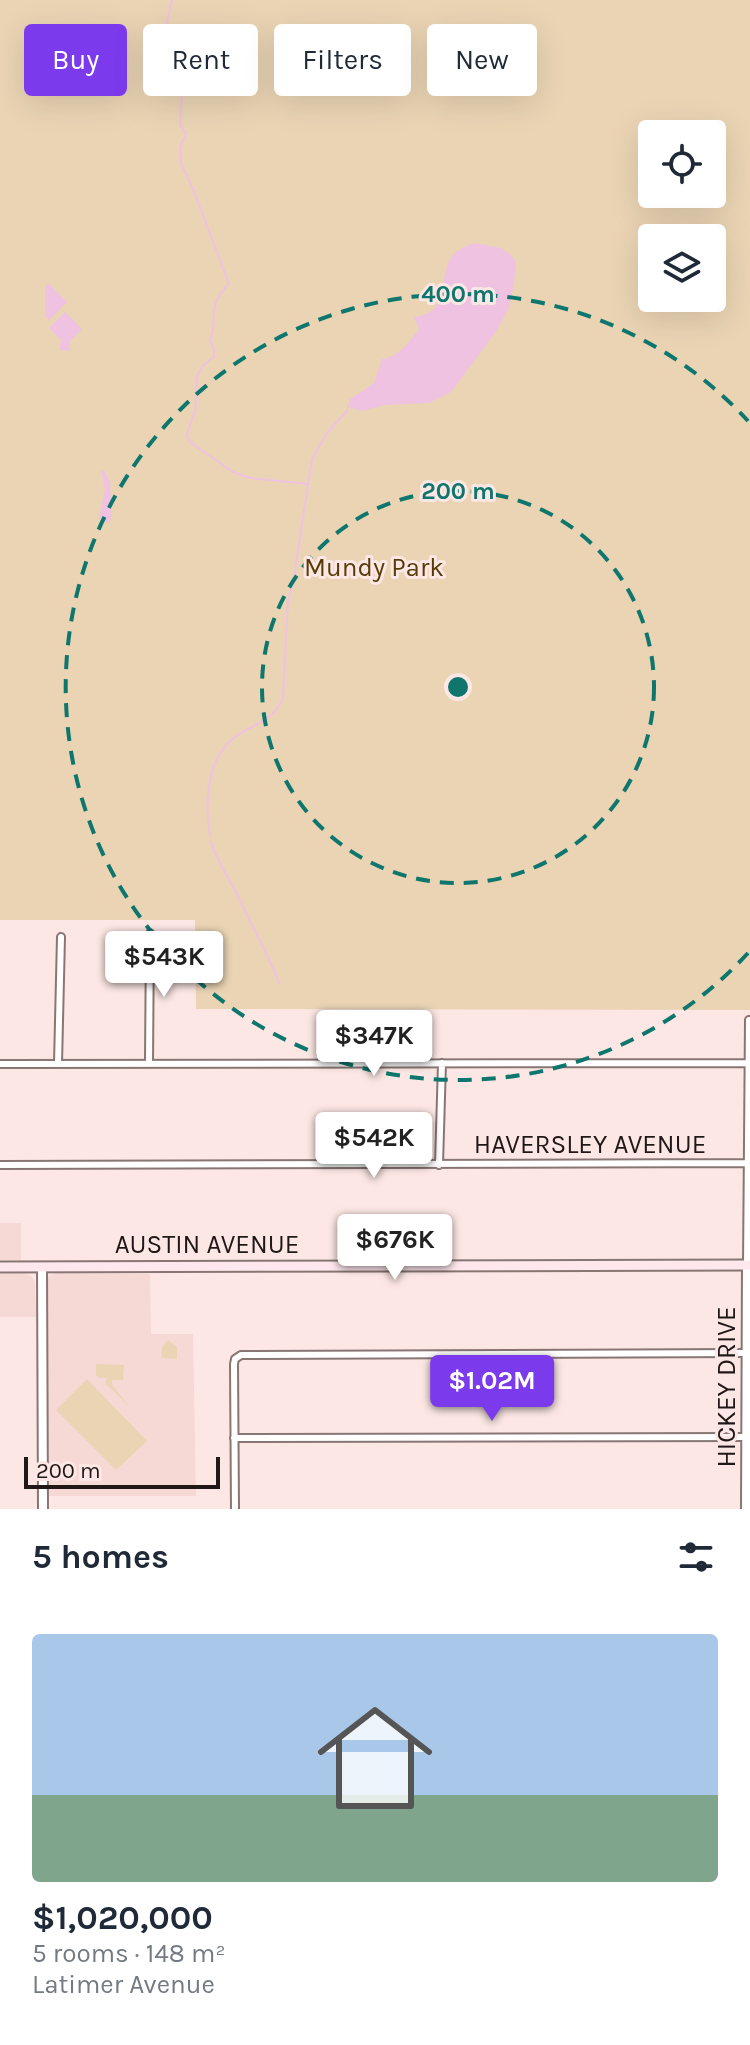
<!DOCTYPE html>
<html lang="en">
<head>
<meta charset="utf-8">
<style>
  body { margin:0; font-family:Karla,sans-serif; background:#f2f2f3; color:#1f2937; height:100vh; display:flex; flex-direction:column; font-size:30px; white-space:nowrap }
  * { box-sizing:border-box; margin:0 }
  p { font-size:26px; color:#747a83 }
  .icon { flex:none; width:44px; height:44px; fill:none; stroke:currentColor; stroke-width:2; stroke-linecap:round; stroke-linejoin:round }
  .map { position:relative; height:1509px; overflow:hidden }
  .panel { display:flex; flex-direction:column; background:#fff; flex:1 }
  .panel>* { flex:none }
  .banner { position:absolute; left:24px; top:24px; width:702px; height:72px; display:flex; gap:16px }
  .controls { position:absolute; left:638px; top:120px; display:grid; gap:16px }
  .controls a { display:grid; place-items:center; width:88px; height:88px; border-radius:8px; background:#fff; box-shadow:0 8px 32px #0002; font-size:40px }
  .scale { position:absolute; left:24px; bottom:20px; width:196px; box-sizing:border-box; padding-left:8px; border:4px solid #1f1817; border-top:0; font-size:22px; line-height:28px; white-space:nowrap; color:#1f1817; -webkit-text-stroke:6px #fce7e4; paint-order:stroke }
  .price { position:absolute; translate:-50% -68px; padding:0 18px; border-radius:8px; background:#fff; color:#222; font-size:26px; line-height:52px; filter:drop-shadow(0 2px 4px #0008) }
  .price::after { content:''; position:absolute; left:50%; top:48px; width:24px; height:18px; margin-left:-12px; background:inherit; clip-path:polygon(0 0,100% 0,50% 100%) }
  .price.on { background:#7c3aed; color:#fff }
  ul { padding:0; list-style:none }
  li { display:grid; align-content:center; gap:16px; height:424px; padding:0 32px }
  li span { display:grid; place-items:center; height:248px; border-radius:8px; color:#555 }
  li>.icon { margin-inline-start:auto }
  span .icon { width:144px; height:144px; fill:#fffc; stroke-width:1 }
  li b { font-size:34px }
  h2 { display:flex; justify-content:space-between; align-items:center; height:96px; padding:0 32px; font-size:34px }
  .chip { padding:0 28px; border-radius:8px; background:#fff; box-shadow:0 8px 32px #0002; font-size:28px; line-height:72px }
  .chip.on { background:#7c3aed; color:#fff }
  .map>svg:first-child { display:block }
  .built { fill:#f6d9d4 }
  .green { fill:#ead4b4; fill-rule:evenodd }
  .water { fill:#eec2e0 }
  .lines { fill:none; stroke-linecap:round; stroke-linejoin:round }
  .stream { stroke:#eec2e0; stroke-width:2 }
  .minor-casing { stroke:#887674; stroke-width:10 }
  .tertiary-casing { stroke:#887674; stroke-width:12 }
  .secondary-casing { stroke:#887674; stroke-width:13 }
  .minor { stroke:#fff; stroke-width:6 }
  .tertiary { stroke:#fff; stroke-width:8 }
  .secondary { stroke:#fee8ee; stroke-width:9 }
  .ring { fill:none; stroke:#0f766e; stroke-width:4; stroke-dasharray:14 10 }
  .labels { text-anchor:middle; dominant-baseline:central; stroke-width:6; stroke-linejoin:round; paint-order:stroke }
  .park-label { font-size:26px; fill:#583c08; stroke:#fce7e4 }
  .street-label { font-size:26px; fill:#1f1817; stroke:#fce7e4 }
  .centre { fill:#0f766e; stroke:#fce7e4; stroke-width:4 }
  .ring-label { font-size:24px; text-anchor:middle; font-weight:bold; fill:#0f766e; stroke:#fce7e4; stroke-width:6; stroke-linejoin:round; paint-order:stroke }
</style>
</head>
<body>
<div class="map">
<svg width="750" height="1509" viewBox="0 0 750 1509">
  <rect width="100%" height="100%" fill="#fce7e4"/>
  <!-- built -->
  <path class="built" d="M0,1223H21V1260H0Z
    M23,1273L31,1276L35,1282L36,1317H0V1274Z
    M56,1273L150,1274L151,1334H193L196,1496H49L48,1403L46,1397L45,1372L48,1367L47,1280L49,1276Z"/>
  <!-- green -->
  <path class="green" d="M0,0H750V1010L196,1009L195,920H0ZM652,134H712V194H652ZM652,238H712V298H652Z
    M168,1340L177,1347V1359L161,1358L162,1347Z
    M96,1364L124,1365L123,1380H112V1385L130,1407L105,1383L107,1378H99L96,1375Z
    M87,1379L147,1441L116,1470L56,1410Z"/>
  <!-- water -->
  <path class="water" d="M474,243L501,248L511,255L516,262L514,284L509,307L497,330L451,392L429,403L384,405L363,411L351,408L349,400L374,383L382,359C399,357 409,342 419,329L414,317C452,313 437,277 452,256C457,249 467,246 474,243Z
    M48,283L67,302L49,320L45,316V287Z
    M65,312L82,329L70,341L69,351L59,350L61,340L49,328Z
    M104,470L110,482L112,518L107,523L99,518L105,489L101,471Z"/>
  <g class="lines">
    <!-- stream -->
    <path class="stream" d="M172,0L167,22L180,63L175,74L182,94L180,125L186,134L180,148L181,163L193,189L229,284C205,308 219,316 210,341L214,349V357C189,372 199,386 195,410C193,419 188,427 187,436L190,442L233,472L250,478L309,484
      M210,836C204,801 207,752 241,733C260,722 274,719 283,698L288,599L293,584L312,459L327,433L347,411L349,404
      M211,842C217,863 230,879 239,898C252,927 268,953 279,983"/>
    <!-- minor casing -->
    <g class="minor-casing">
      <path id="minor" d="M0,1064L748,1063
        M58,1064L61,937
        M149,1064L150,933
        M0,1165L747,1163
        M439,1165L442,1063
        M747,1265L749,1020
        M234,1438L750,1437
        M235,1509L234,1364L235,1359L241,1355L746,1353"/>
    </g>
    <!-- tertiary casing -->
    <g class="tertiary-casing">
      <path id="tertiary" d="M42,1267L43,1509
        M746,1509L747,1265"/>
    </g>
    <!-- secondary casing -->
    <g class="secondary-casing">
      <path id="secondary" d="M0,1267L750,1265"/>
    </g>
    <!-- minor -->
    <use href="#minor" class="minor"/>
    <!-- tertiary -->
    <use href="#tertiary" class="tertiary"/>
    <!-- secondary -->
    <use href="#secondary" class="secondary"/>
  </g>
  <!-- distance rings -->
  <g class="ring">
    <circle cx="458" cy="687" r="196"/>
    <path d="M748 953A393 393 0 1 1 748 421"/>
  </g>
  <g class="labels">
    <!-- park labels -->
    <g class="park-label">
      <text x="374" y="567">Mundy Park</text>
    </g>
    <!-- street labels -->
    <g class="street-label">
      <text x="590" y="1144">HAVERSLEY AVENUE</text>
      <text x="207" y="1244">AUSTIN AVENUE</text>
      <text transform="translate(726 1387) rotate(-90)">HICKEY DRIVE</text>
    </g>
  </g>
  <circle cx="458" cy="687" r="12" class="centre"/>
  <g class="ring-label">
    <text x="458" y="302">400 m</text>
    <text x="458" y="499">200 m</text>
  </g>
</svg>
<div class="controls">
<a><svg class="icon" aria-label="locate" viewBox="0 0 24 24"><circle cx="12" cy="12" r="6"/><path d="M12 2v4M12 18v4M2 12h4M18 12h4"/></svg></a>
<a><svg class="icon" aria-label="layers" viewBox="0 0 24 24"><path d="M12 4l9 5-9 5-9-5zM3 14l9 5 9-5"/></svg></a>
</div>
<div class="scale">200 m</div>
<b class="price" style="left:164px;top:999px">$543K</b>
<b class="price" style="left:374px;top:1078px">$347K</b>
<b class="price" style="left:374px;top:1180px">$542K</b>
<b class="price" style="left:395px;top:1282px">$676K</b>
<b class="price on" style="left:492px;top:1423px">$1.02M</b>
<div class="banner">
<a class="chip on">Buy</a>
<a class="chip">Rent</a>
<a class="chip">Filters</a>
<a class="chip">New</a>
</div>
</div>
<section class="panel">
<h2>5 homes<svg class="icon" aria-label="filters" viewBox="0 0 24 24"><path d="M4 7h16M4 17h16"/><circle cx="9" cy="7" r="2"/><circle cx="15" cy="17" r="2"/></svg></h2>
<ul>
<li><span style="background:linear-gradient(#a9c7e8 65%,#7fa58c 0)"><svg class="icon" aria-label="home" viewBox="0 0 24 24"><path d="M3 11l9-7 9 7M6 9v11h12V9"/></svg></span><div><b>$1,020,000</b><p>5 rooms · 148 m²</p><p>Latimer Avenue</p></div></li>
</ul>
</section>
</body>
</html>
